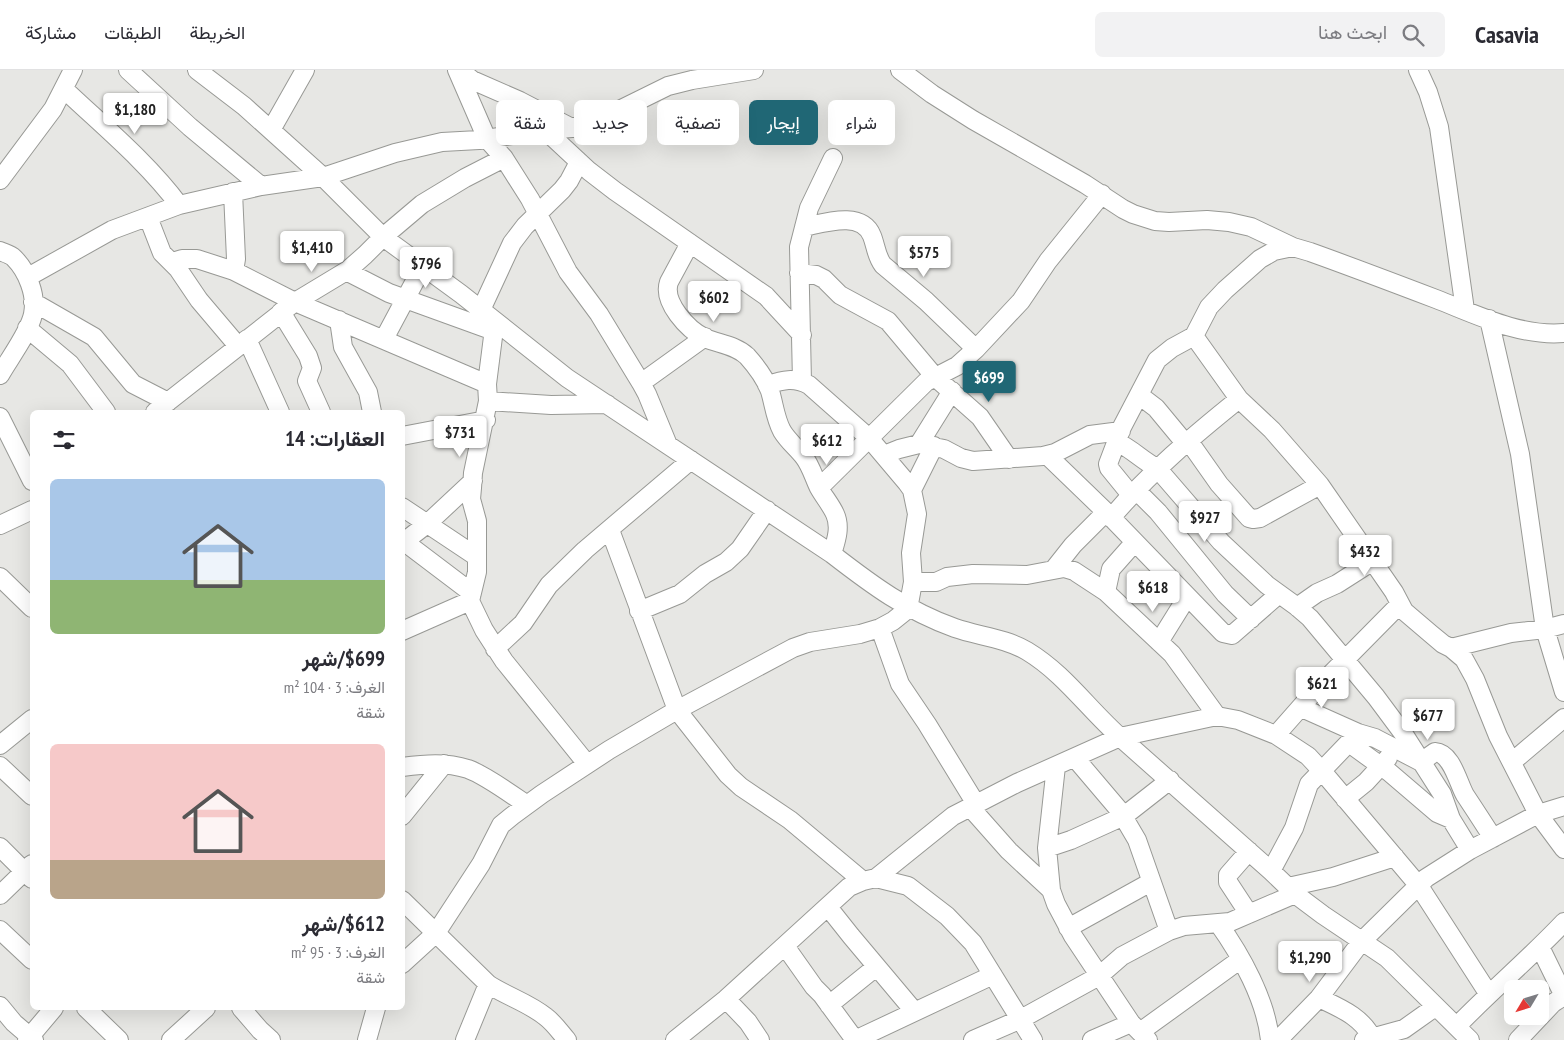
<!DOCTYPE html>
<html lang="ar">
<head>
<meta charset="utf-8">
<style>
  body { margin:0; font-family:"PT Sans Narrow",Vazirmatn,sans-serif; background:#f2f2f3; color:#2b2b33; direction:rtl; height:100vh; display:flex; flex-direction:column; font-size:19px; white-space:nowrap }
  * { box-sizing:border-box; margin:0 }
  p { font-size:16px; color:#7c7c81 }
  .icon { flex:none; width:28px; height:28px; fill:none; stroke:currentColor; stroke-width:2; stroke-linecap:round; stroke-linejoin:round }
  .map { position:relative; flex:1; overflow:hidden; direction:ltr }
  .sheet { position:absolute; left:30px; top:340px; width:375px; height:600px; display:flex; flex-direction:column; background:#fff; border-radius:8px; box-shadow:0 5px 20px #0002; direction:rtl }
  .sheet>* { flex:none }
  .top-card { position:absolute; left:420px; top:30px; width:475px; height:45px; direction:rtl; display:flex; gap:10px }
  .needle { width:32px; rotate:232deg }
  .fabs { position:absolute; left:1504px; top:910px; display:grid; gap:10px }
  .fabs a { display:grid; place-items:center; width:45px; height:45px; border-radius:8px; background:#fff; box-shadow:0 5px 20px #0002; font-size:25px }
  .price { position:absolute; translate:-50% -42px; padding:0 11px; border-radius:5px; background:#fff; color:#222; font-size:16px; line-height:32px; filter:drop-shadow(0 1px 2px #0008) }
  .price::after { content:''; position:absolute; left:50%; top:30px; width:15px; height:11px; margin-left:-8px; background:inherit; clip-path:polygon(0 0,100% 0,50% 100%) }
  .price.selected { background:#206775; color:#fff }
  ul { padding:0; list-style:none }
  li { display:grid; align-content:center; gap:10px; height:265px; padding:0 20px }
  li span { display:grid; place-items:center; height:155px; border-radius:8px; color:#555 }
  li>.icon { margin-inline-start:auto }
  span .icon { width:90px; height:90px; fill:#fffc; stroke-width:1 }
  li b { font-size:21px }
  h2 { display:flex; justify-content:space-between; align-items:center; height:60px; padding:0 20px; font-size:21px }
  .pill { padding:0 18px; border-radius:8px; background:#fff; box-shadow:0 5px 20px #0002; font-size:18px; line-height:45px }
  .pill.selected { background:#206775; color:#fff }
  header { display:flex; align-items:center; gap:30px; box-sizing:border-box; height:70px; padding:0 25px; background:#fff; border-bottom:1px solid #e1e1e2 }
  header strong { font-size:24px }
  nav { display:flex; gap:28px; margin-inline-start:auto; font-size:18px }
  .search { width:350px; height:45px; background:#f2f2f3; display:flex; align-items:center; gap:12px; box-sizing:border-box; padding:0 18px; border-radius:8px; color:#7c7c81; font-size:19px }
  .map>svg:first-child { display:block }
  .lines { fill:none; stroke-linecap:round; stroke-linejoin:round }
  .minor-casing { stroke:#989995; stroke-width:20 }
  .minor { stroke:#fff; stroke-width:18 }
</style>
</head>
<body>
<header>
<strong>Casavia</strong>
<div class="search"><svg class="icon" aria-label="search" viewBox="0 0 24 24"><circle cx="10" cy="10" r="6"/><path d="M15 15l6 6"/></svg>ابحث هنا</div>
<nav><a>الخريطة</a><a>الطبقات</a><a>مشاركة</a></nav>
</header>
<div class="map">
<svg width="1564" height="970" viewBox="0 0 1564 970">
  <rect width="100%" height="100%" fill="#e7e7e4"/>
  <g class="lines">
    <!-- minor casing -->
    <g class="minor-casing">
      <path id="minor" d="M128,0L190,57L261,116
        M197,0L244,36L323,107L383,167L461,224L567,308L832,484C872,515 907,541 955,558C978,566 1005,568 1027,581C1065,604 1088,639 1121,668C1171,712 1221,757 1271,801L1295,824L1323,845L1387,888L1470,970
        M460,0L472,10L520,31L572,58
        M900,0L932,24L973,50L1085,114L1123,139L1133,144L1155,151L1169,152L1207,150L1229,152L1251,157L1293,177L1310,182C1352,197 1394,213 1436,229C1475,244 1520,267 1564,263
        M1418,0L1428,22L1439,57L1465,240
        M64,19C103,56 147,92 179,135
        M271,60L305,0
        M545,60L589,101L615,121L766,226L802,265
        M504,88L530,129L568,202L599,244L641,313L647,324L668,375
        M0,110L53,39L73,0
        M233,122L236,189L234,201
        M148,147L162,183L178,199L199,230L238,276
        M804,157C824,153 862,140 872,166C876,176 876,186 883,195L926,231L976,279
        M690,173L669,212C662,232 688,260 705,268C719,274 735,275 747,286C756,296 765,308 770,321C774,334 775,348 782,361C788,371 797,378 804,387C811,396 814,408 819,418C824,427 831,435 835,444C841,457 836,471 832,484
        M0,181C4,183 10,184 14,188C27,201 37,225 33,244C30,261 9,289 0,305
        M172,192L182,189H197L234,201L295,232L487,314
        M346,201L389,223L494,261
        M799,203L816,205L824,209L840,225L888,251L935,307L980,347L1009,389
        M28,207L112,160L179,135L261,116L323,107L395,83L442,72L479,70L545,60L572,58L597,51L668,16L692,10L754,0
        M33,232L94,267L133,314L168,332
        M481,240L512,173L525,156L562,120L569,111L579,92
        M281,242L308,286L312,298L307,311L321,342
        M1489,249L1520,384L1545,559L1564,622
        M339,250L343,277L368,322L372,342
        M495,251L487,314L488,331L473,403L472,418L471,429L477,451V502L470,531L484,560L504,591L587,694
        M27,258L70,294L106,342
        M1194,266L1239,329L1272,360L1320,415L1394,522L1404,541L1431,564L1443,574L1451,578L1464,589L1475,609L1498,666L1538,744L1564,779
        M247,269L280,342
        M384,269L423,196
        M802,311L799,177L809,138L833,88
        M641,313L705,267
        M1139,325L1156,338L1185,373
        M488,331L551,335L607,334
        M155,342L295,232L348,200L365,185L383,167L422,134L465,108L504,88L487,69L457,0
        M0,347L32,411
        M402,366L486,350
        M1188,370L1219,414L1249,448L1253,449L1260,448L1320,415
        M1117,372C1132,379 1143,391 1157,398L1221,472L1267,515L1296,536L1310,548L1376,627L1405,666L1442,724L1451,749L1470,780
        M919,374L952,321
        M884,385L899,379L919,374L944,379L961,388L973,391L1043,386L1055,383L1090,365L1121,361
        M1047,385L1106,442L1223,563L1232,565L1279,524
        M819,418L926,312L957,296L976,279L1021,231L1048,191L1102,124
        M912,420L934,376
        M1136,420L1158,442L1225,524L1251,549
        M1131,425L1109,398L1108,394L1122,357L1157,290L1172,278L1194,266L1209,237L1225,220L1260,189L1274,181L1293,177
        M402,437L477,487
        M1111,448C1149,403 1193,366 1239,329
        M0,455L32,440
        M610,460L677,640L728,705L741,717L790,750L863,811
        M402,470L472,523
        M405,471L427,454L473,411
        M1054,499L1073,475L1106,442
        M0,507L32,538
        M913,512H936L947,507L973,504L1027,505L1064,498L1074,501L1106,522L1172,584L1217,646
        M1106,522L1111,499L1134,473
        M1297,537L1317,523L1337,514L1373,491
        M639,541L680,524L705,504L726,492L740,479L767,440
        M880,558L900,614L927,654L976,734
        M402,561L470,531
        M1159,572L1187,527
        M1451,578L1511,563L1545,559L1564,554
        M495,579L523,553L549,515L585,480L691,390
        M1302,638L1358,663L1375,668L1421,692L1435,682C1452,683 1458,713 1465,725C1475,740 1484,754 1493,768
        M1276,665L1321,614L1400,534
        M1349,673L1389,702L1437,743L1451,749
        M0,675L32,649
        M1075,688L1120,741L1137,770L1169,861
        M1512,692L1564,648
        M0,696L32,726
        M1056,696L1047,778L1051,820L1056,834L1073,866L1131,953L1148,970
        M402,697C425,694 446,692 468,699C485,705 511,724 527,735
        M1345,729L1366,712L1388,688
        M970,737L1009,781L1051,820
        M402,746L444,694
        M0,777L32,809
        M1047,778L1071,770L1124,746L1170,710
        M1249,781L1228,805V812L1249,844
        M1271,801L1294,758L1309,714L1358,663
        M876,808L908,816L947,846L973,873L1033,970
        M1288,817L1333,807L1395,787
        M0,825L32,794
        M402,830L488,914C506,926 529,933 546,947C554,953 560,962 567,970
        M828,837L851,866L914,941
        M1218,853C1241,885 1266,930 1270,970
        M1068,858L1151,812
        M0,860L32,890
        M785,876L814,917L822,925L855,970
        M402,894L436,863L481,794L501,755L512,746L542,724L609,680L677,640L793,578L810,572L860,564L880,558L893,551L908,539L913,512L911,483L917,444L912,420L907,413L869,368L809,315C794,307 783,310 767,315
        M1319,928C1340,938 1363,947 1373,970
        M726,929L748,952L760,970
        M829,935L876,897
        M0,936L14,953L34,970
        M86,938L119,970
        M241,938L260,960L271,970
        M1457,956C1492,920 1530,888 1564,852
        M1140,962L1241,889
        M27,970L54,938
        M171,970L206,938
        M367,970L376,938
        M465,970L488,914
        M675,970L726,929L849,817L863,811L876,808L953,746L1017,713L1120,667L1217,646L1238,650L1276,665L1308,686L1322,701L1419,816L1488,923
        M855,970L993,905
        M973,970L1021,949L1099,906L1122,886L1169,861L1184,856L1230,852L1295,824
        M1092,970L1131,953
        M1278,970L1319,928L1361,872L1426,808L1470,780L1538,744L1564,736
        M1364,970L1404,959L1435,937
        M1518,970L1553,933L1564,926L1540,877"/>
    </g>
    <!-- minor -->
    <use href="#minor" class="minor"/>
  </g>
</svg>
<div class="fabs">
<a><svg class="needle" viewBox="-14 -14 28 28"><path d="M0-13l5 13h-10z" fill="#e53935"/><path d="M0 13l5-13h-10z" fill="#7c7c81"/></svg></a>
</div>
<b class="price" style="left:135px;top:65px">$1,180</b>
<b class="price" style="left:312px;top:203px">$1,410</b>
<b class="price" style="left:924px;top:208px">$575</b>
<b class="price" style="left:426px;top:219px">$796</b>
<b class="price" style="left:714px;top:253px">$602</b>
<b class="price selected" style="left:989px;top:333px">$699</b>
<b class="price" style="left:460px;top:388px">$731</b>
<b class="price" style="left:827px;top:396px">$612</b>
<b class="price" style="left:1205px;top:473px">$927</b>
<b class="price" style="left:1365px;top:507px">$432</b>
<b class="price" style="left:1153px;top:543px">$618</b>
<b class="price" style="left:1322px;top:639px">$621</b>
<b class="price" style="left:1428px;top:671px">$677</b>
<b class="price" style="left:1310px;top:913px">$1,290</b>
<div class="top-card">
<a class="pill">شراء</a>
<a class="pill selected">إيجار</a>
<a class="pill">تصفية</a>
<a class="pill">جديد</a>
<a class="pill">شقة</a>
</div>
<section class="sheet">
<h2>العقارات: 14<svg class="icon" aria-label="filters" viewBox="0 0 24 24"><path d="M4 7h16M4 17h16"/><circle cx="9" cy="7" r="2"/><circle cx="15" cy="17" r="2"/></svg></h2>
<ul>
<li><span style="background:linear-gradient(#a9c7e8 65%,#8fb573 0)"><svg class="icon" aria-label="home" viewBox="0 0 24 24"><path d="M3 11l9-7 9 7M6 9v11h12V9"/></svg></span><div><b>$699/شهر</b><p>الغرف: 3 · 104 m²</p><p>شقة</p></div></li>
<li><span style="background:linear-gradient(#f6c9c9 75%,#b9a48a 0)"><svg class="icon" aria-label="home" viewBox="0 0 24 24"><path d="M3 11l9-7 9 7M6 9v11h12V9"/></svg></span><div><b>$612/شهر</b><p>الغرف: 3 · 95 m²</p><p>شقة</p></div></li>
</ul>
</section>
</div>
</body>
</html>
